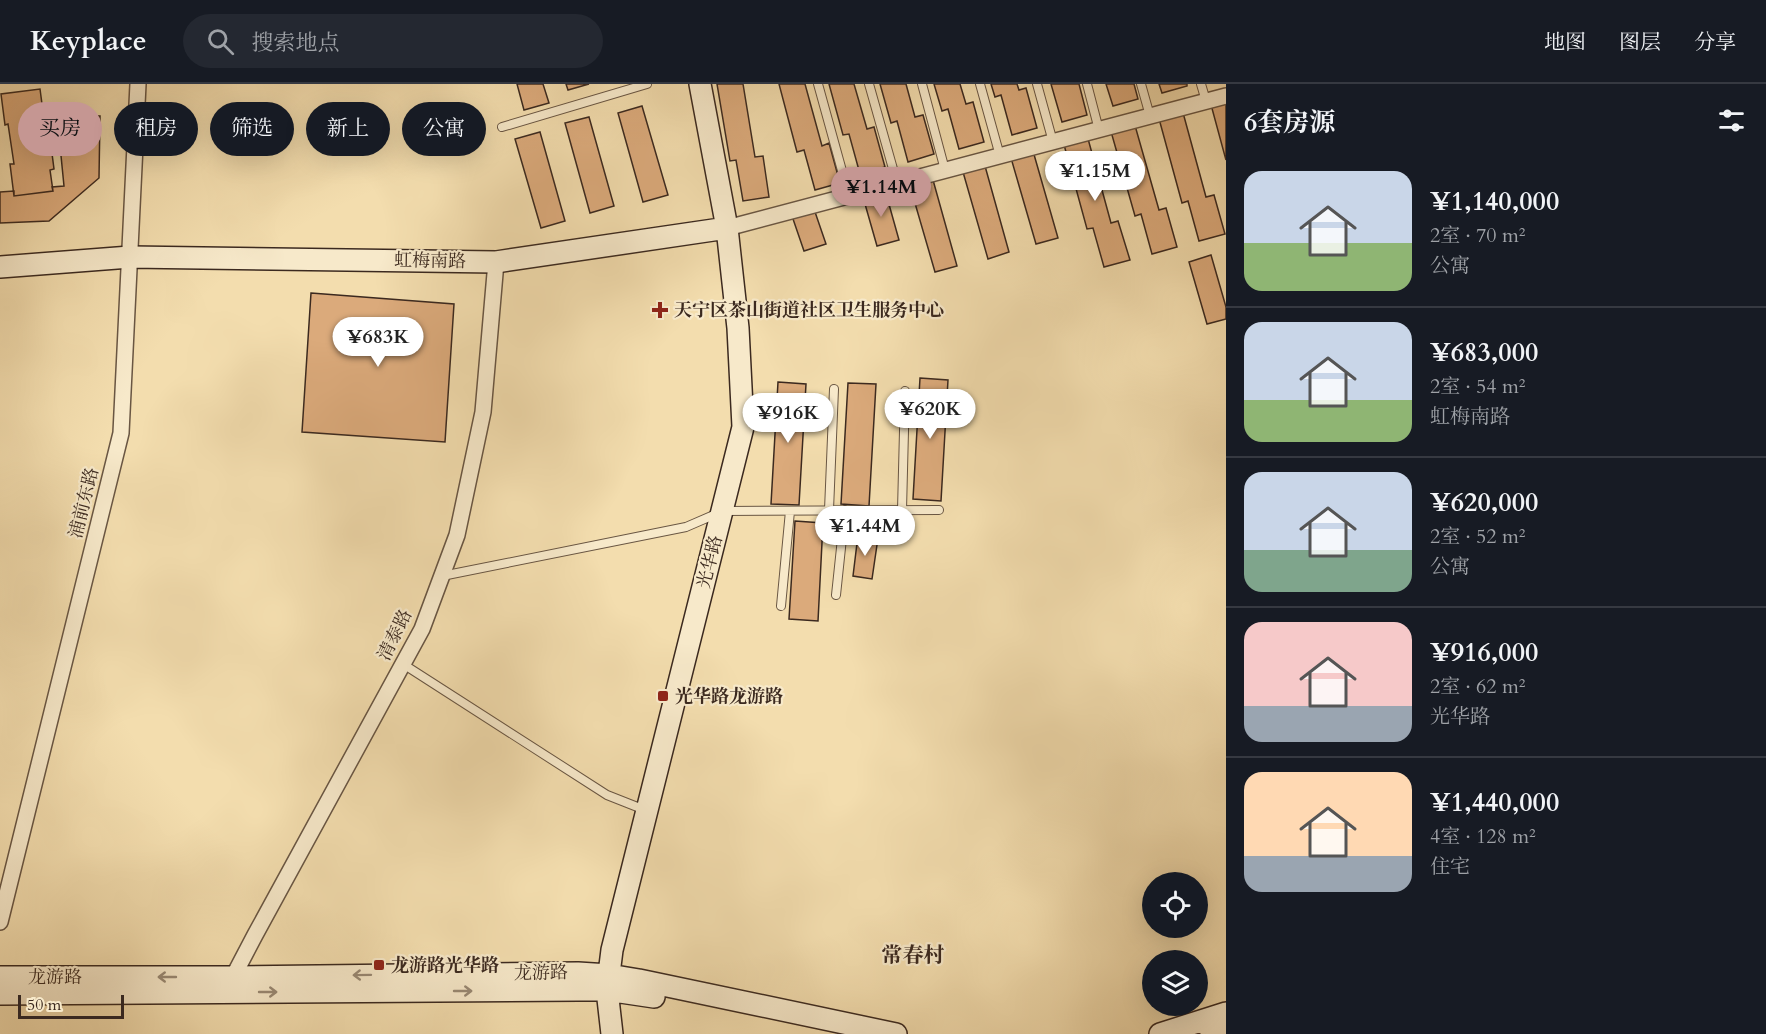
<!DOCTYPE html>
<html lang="zh">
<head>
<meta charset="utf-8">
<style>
  body { margin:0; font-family:Cardo,"Noto Serif SC",serif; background:#242831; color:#f1f3f6; height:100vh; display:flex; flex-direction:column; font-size:22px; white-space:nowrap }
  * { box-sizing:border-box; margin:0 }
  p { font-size:20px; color:#9ea1a6 }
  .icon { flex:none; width:33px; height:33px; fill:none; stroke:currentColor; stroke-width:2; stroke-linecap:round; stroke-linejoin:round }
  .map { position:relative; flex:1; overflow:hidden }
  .panel { display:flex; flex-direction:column; background:#171b24; width:540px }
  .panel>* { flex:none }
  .top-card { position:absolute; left:18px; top:18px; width:570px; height:54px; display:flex; gap:12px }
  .controls { position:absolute; left:1142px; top:788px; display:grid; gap:12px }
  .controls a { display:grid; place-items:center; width:66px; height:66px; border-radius:50%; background:#171b24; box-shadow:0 6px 24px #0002; font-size:30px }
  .scale { position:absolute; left:18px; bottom:15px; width:106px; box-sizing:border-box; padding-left:6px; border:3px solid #3b291f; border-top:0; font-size:16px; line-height:21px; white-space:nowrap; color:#3b291f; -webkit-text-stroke:4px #f7e9ca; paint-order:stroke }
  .price { position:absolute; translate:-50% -51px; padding:0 14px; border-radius:21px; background:#fff; color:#222; font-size:20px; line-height:39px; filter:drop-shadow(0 2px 3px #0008) }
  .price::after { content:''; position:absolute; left:50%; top:36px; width:18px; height:14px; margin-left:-9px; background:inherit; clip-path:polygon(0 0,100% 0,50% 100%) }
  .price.selected { background:#c59692; color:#111 }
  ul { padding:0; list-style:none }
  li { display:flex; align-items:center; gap:18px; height:150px; padding:0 18px }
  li+li { border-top:2px solid #363941 }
  li span { display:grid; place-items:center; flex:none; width:168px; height:120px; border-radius:18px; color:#555 }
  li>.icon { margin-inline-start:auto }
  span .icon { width:72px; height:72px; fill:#fffc; stroke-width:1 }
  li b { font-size:26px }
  h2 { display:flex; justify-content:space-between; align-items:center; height:72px; padding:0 18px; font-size:26px }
  .chip { padding:0 21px; border-radius:27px; background:#171b24; box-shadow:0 6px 24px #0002; font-size:21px; line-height:54px }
  .chip.selected { background:#c59692; color:#111 }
  header { display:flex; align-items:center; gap:36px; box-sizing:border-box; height:84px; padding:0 30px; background:#171b24; border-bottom:2px solid #363941 }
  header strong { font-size:28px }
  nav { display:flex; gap:33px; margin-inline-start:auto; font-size:21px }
  .search { width:420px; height:54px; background:#242831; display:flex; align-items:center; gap:15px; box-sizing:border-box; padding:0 21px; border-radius:33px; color:#9ea1a6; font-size:22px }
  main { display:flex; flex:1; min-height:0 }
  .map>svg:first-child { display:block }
  .building { fill:#dbaa7b; stroke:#3b291f; stroke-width:1.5 }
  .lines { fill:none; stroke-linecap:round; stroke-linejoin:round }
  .lane-casing { stroke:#695643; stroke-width:10 }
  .street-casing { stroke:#695643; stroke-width:18 }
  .secondary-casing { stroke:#3b291f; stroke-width:24 }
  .lane { stroke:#f7e9ca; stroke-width:8 }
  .street { stroke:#f7e9ca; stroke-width:15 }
  .secondary { stroke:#f7e9ca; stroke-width:21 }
  .oneway { stroke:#998974 }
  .poi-dot { fill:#8f2418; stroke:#f7e9ca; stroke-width:2 }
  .labels { text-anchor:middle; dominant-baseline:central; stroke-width:4.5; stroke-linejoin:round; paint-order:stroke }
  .street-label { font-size:18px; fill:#3b291f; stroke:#f7e9ca }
  .poi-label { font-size:18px; font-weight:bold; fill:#3b291f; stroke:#f7e9ca; text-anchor:start }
  .quarter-label { font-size:21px; font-weight:bold; fill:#3b291f; stroke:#f7e9ca }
</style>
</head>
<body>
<header>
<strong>Keyplace</strong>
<div class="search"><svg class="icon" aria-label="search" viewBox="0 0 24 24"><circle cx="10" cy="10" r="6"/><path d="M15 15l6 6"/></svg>搜索地点</div>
<nav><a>地图</a><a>图层</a><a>分享</a></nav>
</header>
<main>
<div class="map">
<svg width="1226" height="950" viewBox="0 0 1226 950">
  <rect width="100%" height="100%" fill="#f3ddae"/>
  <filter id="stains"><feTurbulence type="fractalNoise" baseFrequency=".00333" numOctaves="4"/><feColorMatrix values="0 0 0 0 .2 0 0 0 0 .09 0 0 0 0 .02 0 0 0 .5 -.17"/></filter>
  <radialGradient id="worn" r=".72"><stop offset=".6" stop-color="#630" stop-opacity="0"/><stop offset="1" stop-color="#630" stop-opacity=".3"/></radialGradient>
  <!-- building -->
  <path class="building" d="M517,0H543L549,19L524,26Z
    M566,0H589L568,6Z
    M717,0H743L755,73L763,72L769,113L743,117L736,76L730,77Z
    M779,0H805L822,62L829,59L840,99L815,106L804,66L797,68Z
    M829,0H854L867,45L874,43L885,83L860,90L849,50L843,51Z
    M880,0H906L915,33L923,31L934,70L908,78L897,37L891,39Z
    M934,0H960L966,20L973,18L984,58L959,65L948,25L942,27Z
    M991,0H1017L1019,6L1026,4L1037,44L1012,51L1001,11L995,13Z
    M1051,0H1079L1087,31L1062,38Z
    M1106,0H1134L1138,15L1113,22Z
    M1159,0H1187V2L1162,9Z
    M40,5L42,20H45L48,41H44L47,63L51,62L54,85L50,86L53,107L14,112L10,80H14L8,40L5,41L1,10Z
    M1226,13V76L1210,17Z
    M642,22L668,111L643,118L618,29Z
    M1182,25L1206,113L1214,111L1225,150L1199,157L1188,117L1182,119L1158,31Z
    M57,31L100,32L99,94L49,137L0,139V108L14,107V112L53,107L52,103L64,102Z
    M589,33L614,122L590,129L565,39Z
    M1134,38L1159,126L1166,124L1177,163L1152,170L1141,130L1135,132L1110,44Z
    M540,48L565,137L541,144L515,55Z
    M1087,51L1111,139L1118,137L1130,176L1104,183L1093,144L1087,145L1063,57Z
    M1033,67L1058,154L1036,160L1011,74Z
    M985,82L1009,168L988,175L963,88Z
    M933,96L957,182L935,188L910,102Z
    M885,106L899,156L877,162L863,113Z
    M814,125L826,160L804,167L792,132Z
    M1211,171L1226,223V235L1207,240L1189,178Z
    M311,209L454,220L445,358L302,348Z
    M920,294L948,296L941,417L913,415Z
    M778,298L806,300L799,421L771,420Z
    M848,299L876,300L869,422L841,420Z
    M795,437L823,439L818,537L789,535Z
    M858,451L878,454L872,495L853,492Z"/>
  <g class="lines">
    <!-- lane casing -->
    <g class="lane-casing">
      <path id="lane" d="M818,0L849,112
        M869,0L897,99
        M922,0L945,86
        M980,0L1000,72
        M1037,0L1053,58
        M1087,0L1099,46
        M1141,0L1150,32
        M1201,0L1206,17
        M502,43L647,0
        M829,426L834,305
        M902,426L905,307
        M442,492L686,443L723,427L939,426
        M836,511L845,426
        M781,522L790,427
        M403,580L607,711L645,726"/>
    </g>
    <!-- street casing -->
    <g class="street-casing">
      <path id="street" d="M727,144L1226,12
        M0,838L121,349L138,0
        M233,901V893L255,851L422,545L457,451L483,328L496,178"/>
    </g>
    <!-- secondary casing -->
    <g class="secondary-casing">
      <path id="secondary" d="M0,183L130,173L496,178L727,144
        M0,893H233L578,889L609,891L639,896L896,950
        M0,910L579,906H607L654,913
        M612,950L607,906L612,866L743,343L738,244L727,144L700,0
        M1160,950L1226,929
        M1211,950L1226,945"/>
    </g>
    <!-- lane -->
    <use href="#lane" class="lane"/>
    <!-- street -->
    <use href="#street" class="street"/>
    <!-- secondary -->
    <use href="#secondary" class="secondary"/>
  </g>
  <!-- one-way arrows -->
  <defs><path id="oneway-shaft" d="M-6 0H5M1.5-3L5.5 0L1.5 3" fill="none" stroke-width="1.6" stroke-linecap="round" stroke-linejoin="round" transform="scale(1.5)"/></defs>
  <g class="oneway">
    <use href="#oneway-shaft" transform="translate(362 891) rotate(179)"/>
    <use href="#oneway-shaft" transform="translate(167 893) rotate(180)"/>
    <use href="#oneway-shaft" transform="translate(463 907)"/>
    <use href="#oneway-shaft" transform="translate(268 908)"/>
  </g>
  <!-- markers -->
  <g class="poi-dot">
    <path d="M657 217h6v6h6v6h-6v6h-6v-6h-6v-6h6z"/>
    <rect x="657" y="606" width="12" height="12" rx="3"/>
    <rect x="373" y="875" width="12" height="12" rx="3"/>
  </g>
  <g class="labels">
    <!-- street labels -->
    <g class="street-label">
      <text transform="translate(430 177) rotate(1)">虹梅南路</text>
      <text transform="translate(84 419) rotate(-76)">浦前东路</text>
      <text transform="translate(710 478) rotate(-76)">光华路</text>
      <text transform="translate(395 551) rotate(-64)">清泰路</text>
      <text transform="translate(541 889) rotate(-1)">龙游路</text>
      <text x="55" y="893">龙游路</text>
    </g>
    <!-- poi labels -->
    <g class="poi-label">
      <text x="674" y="226">天宁区茶山街道社区卫生服务中心</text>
      <text x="675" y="612">光华路龙游路</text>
      <text x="391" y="881">龙游路光华路</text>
    </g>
    <!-- quarter labels -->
    <g class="quarter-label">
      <text x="913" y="871">常春村</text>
    </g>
  </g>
  <rect width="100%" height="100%" filter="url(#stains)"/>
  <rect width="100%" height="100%" fill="url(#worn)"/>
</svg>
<div class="controls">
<a><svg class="icon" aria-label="locate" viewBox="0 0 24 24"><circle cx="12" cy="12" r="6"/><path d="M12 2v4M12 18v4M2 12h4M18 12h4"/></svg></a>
<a><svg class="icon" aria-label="layers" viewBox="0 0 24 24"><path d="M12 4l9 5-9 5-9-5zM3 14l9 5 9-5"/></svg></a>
</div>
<div class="scale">50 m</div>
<b class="price" style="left:1095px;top:118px">¥1.15M</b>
<b class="price selected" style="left:881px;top:134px">¥1.14M</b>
<b class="price" style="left:378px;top:284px">¥683K</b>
<b class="price" style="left:930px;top:356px">¥620K</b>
<b class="price" style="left:788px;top:360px">¥916K</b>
<b class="price" style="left:865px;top:473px">¥1.44M</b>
<div class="top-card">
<a class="chip selected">买房</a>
<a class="chip">租房</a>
<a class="chip">筛选</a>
<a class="chip">新上</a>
<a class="chip">公寓</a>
</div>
</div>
<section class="panel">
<h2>6套房源<svg class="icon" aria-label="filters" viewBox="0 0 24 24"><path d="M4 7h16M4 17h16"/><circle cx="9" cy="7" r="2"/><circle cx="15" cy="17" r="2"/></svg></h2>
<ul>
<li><span style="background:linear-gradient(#c9d6e8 60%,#8fb573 0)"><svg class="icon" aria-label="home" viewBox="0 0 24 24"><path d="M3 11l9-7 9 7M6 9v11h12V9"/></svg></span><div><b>¥1,140,000</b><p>2室 · 70 m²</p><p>公寓</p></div></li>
<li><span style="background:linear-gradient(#c9d6e8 65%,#8fb573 0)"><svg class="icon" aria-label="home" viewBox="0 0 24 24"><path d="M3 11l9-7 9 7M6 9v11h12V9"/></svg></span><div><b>¥683,000</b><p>2室 · 54 m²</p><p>虹梅南路</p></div></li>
<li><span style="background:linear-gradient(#c9d6e8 65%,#7fa58c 0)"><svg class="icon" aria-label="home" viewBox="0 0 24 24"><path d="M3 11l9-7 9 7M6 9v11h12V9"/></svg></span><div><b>¥620,000</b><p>2室 · 52 m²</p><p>公寓</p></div></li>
<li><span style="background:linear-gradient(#f6c9c9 70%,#9aa5b1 0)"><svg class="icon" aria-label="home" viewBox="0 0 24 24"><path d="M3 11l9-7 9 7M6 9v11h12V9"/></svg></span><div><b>¥916,000</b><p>2室 · 62 m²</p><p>光华路</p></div></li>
<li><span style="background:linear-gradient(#ffd9b3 70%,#9aa5b1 0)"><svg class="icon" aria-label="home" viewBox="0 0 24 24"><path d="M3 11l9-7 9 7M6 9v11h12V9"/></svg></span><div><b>¥1,440,000</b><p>4室 · 128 m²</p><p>住宅</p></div></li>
</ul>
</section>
</main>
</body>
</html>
